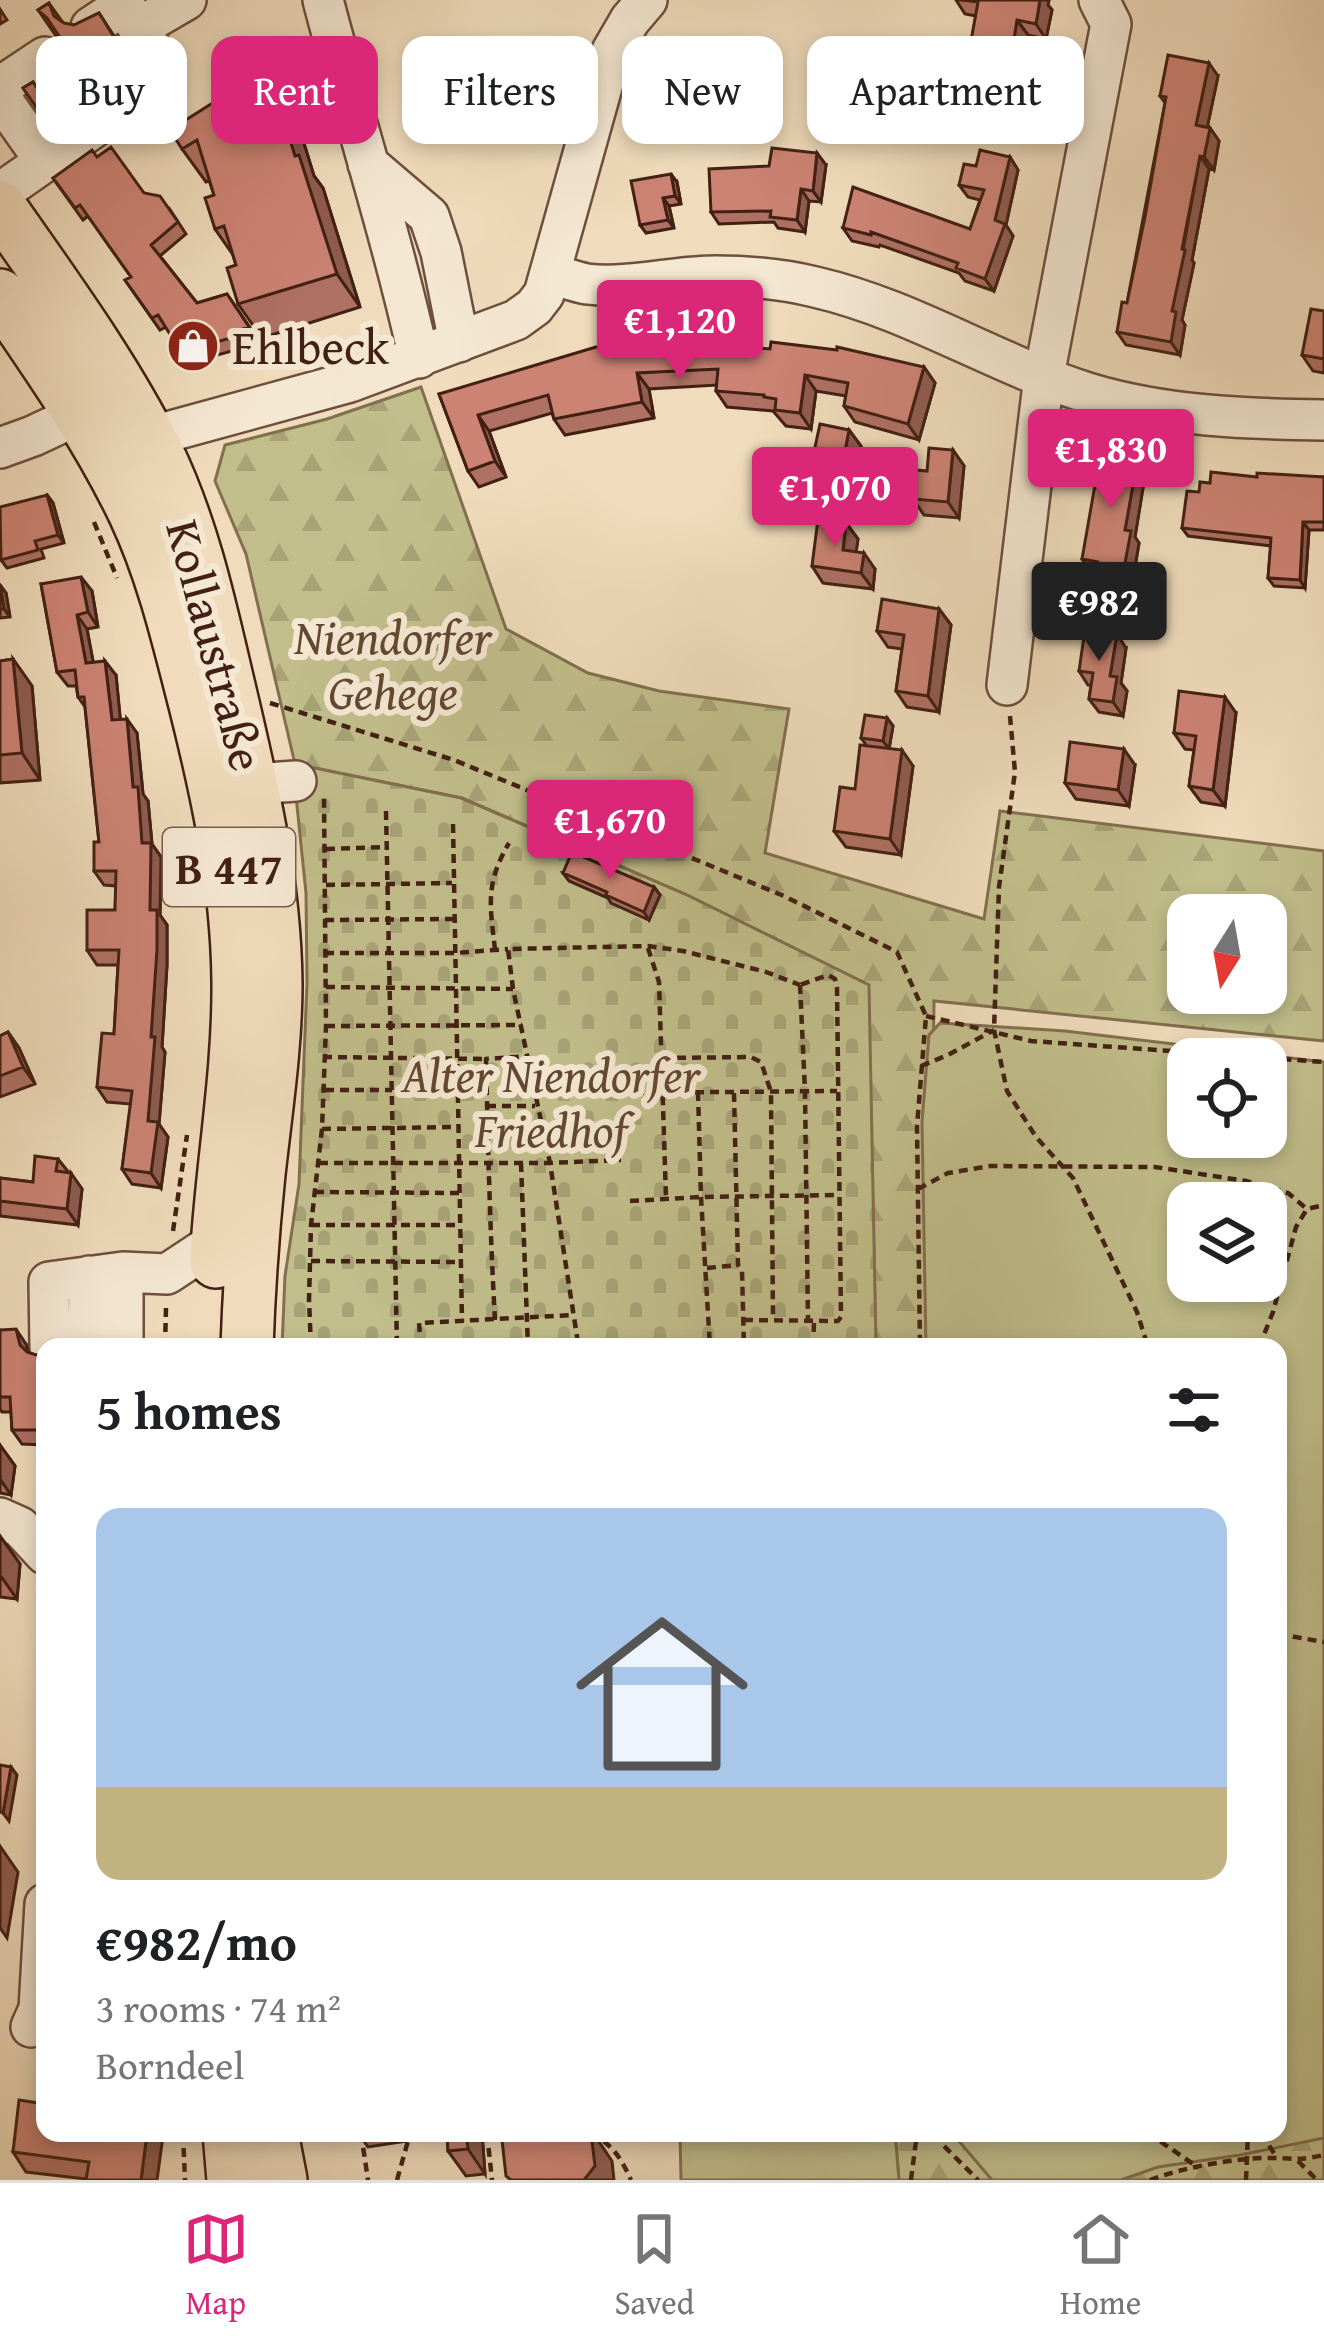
<!DOCTYPE html>
<html lang="en">
<head>
<meta charset="utf-8">
<style>
  body { margin:0; font-family:"Gentium Book Plus",serif; background:#f2f2f2; color:#202124; height:100vh; display:flex; flex-direction:column; font-size:45px; white-space:nowrap }
  * { box-sizing:border-box; margin:0 }
  p { font-size:39px; color:#757577 }
  .icon { flex:none; width:66px; height:66px; fill:none; stroke:currentColor; stroke-width:2; stroke-linecap:round; stroke-linejoin:round }
  .map { position:relative; flex:1; overflow:hidden }
  .panel { position:absolute; left:36px; top:1338px; width:1251px; height:804px; display:flex; flex-direction:column; background:#fff; border-radius:24px; box-shadow:0 6px 18px #0003 }
  .panel>* { flex:none }
  .guide { position:absolute; left:36px; top:36px; width:1254px; height:108px; display:flex; gap:24px }
  .needle { width:78px; rotate:191deg }
  .controls { position:absolute; left:1167px; top:894px; display:grid; gap:24px }
  .controls a { display:grid; place-items:center; width:120px; height:120px; border-radius:24px; background:#fff; box-shadow:0 6px 18px #0003; font-size:60px }
  .price { position:absolute; translate:-50% -102px; padding:0 27px; border-radius:12px; background:#db2777; color:#fff; font-size:39px; line-height:78px; filter:drop-shadow(0 3px 6px #0008) }
  .price::after { content:''; position:absolute; left:50%; top:72px; width:36px; height:27px; margin-left:-18px; background:inherit; clip-path:polygon(0 0,100% 0,50% 100%) }
  .price.selected { background:#222; color:#fff }
  ul { padding:0; list-style:none }
  li { display:grid; align-content:center; gap:24px; height:636px; padding:0 60px }
  li+li { border-top:3px solid #e0e0e0 }
  li span { display:grid; place-items:center; height:372px; border-radius:24px; color:#555 }
  li>.icon { margin-inline-start:auto }
  span .icon { width:216px; height:216px; fill:#fffc; stroke-width:1 }
  li b { font-size:51px }
  h2 { display:flex; justify-content:space-between; align-items:center; height:144px; padding:0 60px; font-size:51px }
  .pill { padding:0 42px; border-radius:24px; background:#fff; box-shadow:0 6px 18px #0003; font-size:42px; line-height:108px }
  .pill.selected { background:#db2777; color:#fff }
  .tabs { display:flex; justify-content:space-around; align-items:center; height:168px; border-top:3px solid #e0e0e0; background:#fff; font-size:33px; color:#757577 }
  .tabs a { display:grid; justify-items:center; gap:6px }
  .tabs .selected { color:#db2777 }
  .map>svg:first-child { display:block }
  .forest { fill:url(#forest-firs); stroke:#826f4f; stroke-width:3; fill-rule:evenodd }
  .cemetery { fill:url(#cemetery-stones); stroke:#826f4f; stroke-width:3 }
  .green { fill:#c1be8b; stroke:#826f4f; stroke-width:3; fill-rule:evenodd }
  .lines { fill:none; stroke-linecap:round; stroke-linejoin:round }
  .minor-casing { stroke:#6e4f3d; stroke-width:44 }
  .major-casing { stroke:#422013; stroke-width:56 }
  .path { stroke:#422013; stroke-width:4.5; stroke-dasharray:9 6; stroke-linecap:butt }
  .minor { stroke:#f5e8d3; stroke-width:39 }
  .major { stroke:#f0dcbc; stroke-width:51 }
  .wall { fill:#af7164; stroke:#422013; stroke-width:3 }
  .shaded-wall { fill:#8f5c51; stroke:#422013; stroke-width:3 }
  .building { fill:#cc8374; stroke:#422013; stroke-width:3 }
  .labels { text-anchor:middle; dominant-baseline:central; stroke-width:12; stroke-linejoin:round; paint-order:stroke }
  .shield { fill:#f5e8d3; stroke:#785c4d; stroke-width:3 }
  .shield-label { font-size:45px; font-weight:bold; fill:#422013 }
  .poi-label { font-size:48px; fill:#422013; stroke:#f5e8d3; text-anchor:start }
  .park-label { font-size:48px; font-style:italic; fill:#624831; stroke:#f5e8d3 }
  .street-label { font-size:48px; fill:#422013; stroke:#f5e8d3 }
</style>
</head>
<body>
<div class="map">
<svg width="1324" height="2180" viewBox="0 0 1324 2180">
  <defs>
    <pattern id="forest-firs" width="22" height="20" patternUnits="userSpaceOnUse" patternTransform="scale(3)"><rect width="22" height="20" fill="#c1be8b"/><path d="M5 1l3.5 6h-7zM16 11l3.5 6h-7z" fill="#a7a377"/></pattern>
    <pattern id="cemetery-stones" width="16" height="16" patternUnits="userSpaceOnUse" patternTransform="scale(3)"><rect width="16" height="16" fill="#c1be8b"/><path d="M2 7V4a2 2 0 0 1 4 0v3zM10 15v-3a2 2 0 0 1 4 0v3z" fill="#a7a377"/></pattern>
  </defs>
  <rect width="100%" height="100%" fill="#f0dcbc"/>
  <filter id="stains"><feTurbulence type="fractalNoise" baseFrequency=".00167" numOctaves="4"/><feColorMatrix values="0 0 0 0 .2 0 0 0 0 .09 0 0 0 0 .02 0 0 0 .5 -.17"/></filter>
  <radialGradient id="worn" r=".72"><stop offset=".6" stop-color="#630" stop-opacity="0"/><stop offset="1" stop-color="#630" stop-opacity=".3"/></radialGradient>
  <!-- forest -->
  <path class="forest" d="M421,387L506,629L588,673L659,691L789,709L765,853L984,919L1000,811L1324,851V1041L934,1001L929,1347H876L868,985L685,894L462,798L295,764L246,554L215,481L225,445L327,419ZM1188,915H1266V993H1188Z
    M1324,1944V2180H899L895,2133L1297,2134Z"/>
  <!-- cemetery -->
  <path class="cemetery" d="M295,764L461,798L685,894L869,985L876,1347H282L285,1276L299,1184L307,983L306,893L296,796Z"/>
  <!-- green -->
  <path class="green" d="M940,1023L1065,1031L1324,1062V2138L1240,2155L1158,2167L1121,2180H992L952,2133H1278V1347H926L922,1122L929,1035ZM1188,1059H1266V1137H1188ZM1188,1203H1266V1281H1188Z
    M680,2133H895L899,2180H681Z"/>
  <g class="lines">
    <!-- minor casing -->
    <g class="minor-casing">
      <path id="minor" d="M323,0C354,119 392,237 419,358
        M91,27L124,5L164,69L149,87L93,128
        M138,28L186,0
        M0,87L45,57L93,128L0,193
        M0,97L45,161
        M368,164L429,216L441,252L459,342
        M551,274C563,277 575,282 587,284C629,289 672,276 715,276C748,276 783,279 815,287C911,309 995,364 1088,393C1164,416 1245,419 1324,420
        M0,448L33,436L80,414L149,437L350,382L516,320L534,307L544,294L612,51L630,20L647,0
        M1007,685L1044,376L1111,24L1099,0
        M252,784L296,781
        M50,1347L49,1282L123,1272L167,1274L217,1241
        M88,1347L89,1276
        M123,1347V1272
        M0,1518L20,1527L45,1554
        M31,2027L39,2009L45,1904"/>
    </g>
    <!-- major casing -->
    <g class="major-casing">
      <path id="major" d="M0,207C55,286 114,366 157,452C192,524 209,601 227,678C251,779 275,879 276,984C276,1047 266,1111 259,1174C253,1232 249,1289 247,1347
        M0,295C48,365 97,435 134,512C160,567 175,626 190,685C215,782 237,880 238,981C239,1075 221,1169 216,1262
        M229,2133L233,2180
        M272,2133L281,2180"/>
    </g>
    <!-- path -->
    <path class="path" d="M94,522L117,578
      M270,703L454,760L784,896L897,952L926,1016L917,1126L920,1347
      M1010,716L1015,772L999,887L994,1030L1007,1091L1036,1137L1073,1178L1137,1312L1148,1347
      M386,811L397,1347
      M453,824L462,1322
      M326,849L385,847
      M326,885L452,883
      M325,920L454,919
      M648,948L659,982L666,1198
      M495,950C490,905 485,884 509,843
      M325,953H455L508,949
      M800,985L805,1091L808,1321
      M326,987L513,989
      M926,1016L1031,1041L1324,1062
      M326,1026L522,1025
      M323,1057L486,1059
      M662,1058L751,1057L761,1062L771,1092L773,1319
      M921,1066L948,1055L994,1030
      M325,1090H392
      M698,1092L701,1197L710,1347
      M605,1093L837,1091
      M734,1093L738,1265L742,1271L744,1347
      M487,1106H535
      M322,1129L459,1127
      M489,1136L542,1133
      M319,1163H550L621,1160
      M521,1163L528,1347
      M918,1189L948,1173L990,1166L1155,1167L1246,1181L1288,1193L1307,1209
      M315,1192L460,1193
      M630,1201L701,1197L840,1195
      M311,1225H460
      M173,1231L187,1135
      M311,1261L461,1262
      M707,1268L738,1265
      M495,1320C490,1233 488,1146 486,1059L528,1056
      M744,1320L838,1321L841,1317L837,988L835,979L828,975L800,985
      M578,1343L550,1163L513,989L508,949L648,946L683,951L766,972L800,985
      M165,1347L166,1308
      M311,1347L309,1300L311,1225L322,1129L326,1026L324,798
      M421,1347L419,1323L573,1315
      M507,1347L578,1343V1347
      M813,1347L814,1323
      M1259,1347L1273,1312L1296,1227L1307,1209L1324,1205
      M1278,1634L1324,1642
      M183,2133L185,2180
      M361,2133L368,2180
      M487,2133L492,2180
      M591,2133C613,2145 621,2158 631,2180
      M937,2133L943,2145L978,2180
      M1148,2133L1199,2168
      M1261,2133L1277,2158
      M1298,2161L1317,2180
      M397,2180L408,2141
      M911,2180L917,2133
      M1150,2180C1184,2167 1239,2157 1276,2158C1298,2159 1301,2160 1324,2155
      M1246,2180L1248,2133"/>
    <!-- minor -->
    <use href="#minor" class="minor"/>
    <!-- major -->
    <use href="#major" class="major"/>
  </g>
  <!-- wall -->
  <path class="wall" d="M956,0H1049L1048,5L1052,10L1046,39L1028,35L1022,71H1024L1035,87L1029,117L972,107L962,91L976,16L965,14Z
    M49,3L64,24L74,25L99,13L134,67L99,94L63,42L56,36L38,10Z
    M0,9L7,20L0,24Z
    M263,71L298,124L314,176L323,188L360,307L262,338L238,304L236,265L233,255L215,229L214,195L209,180L206,182L182,149Z
    M1218,76L1207,128H1210L1219,141L1214,170L1209,169L1192,260L1194,263L1182,320L1185,325L1180,355L1126,345L1117,332L1127,303L1165,103L1160,96Z
    M33,82L60,122L51,128L23,88Z
    M97,157L144,193L169,208L186,234L160,256L197,303L227,294L258,339L245,343L246,347L189,363L166,327L160,330L125,280L131,277L88,216L83,220L53,178Z
    M1010,157L1018,170L1006,225L1013,236L994,291L965,281L959,273L880,245L879,247L852,241L843,228L970,229L980,200L968,197L959,185L976,166Z
    M826,165L821,202L809,201L805,232L778,228L774,222L719,224L711,212Z
    M677,182L681,204L669,206L674,228L646,233L640,225Z
    M1324,311V373L1313,371L1302,355Z
    M693,337L697,343L924,367L935,383L919,440L855,422L844,406L846,396L816,391L811,429L786,426L773,411L727,407L716,391L717,385L649,389L654,418L565,435L554,419L552,413L489,431L506,477L479,487L468,471L439,394Z
    M849,430L861,446L853,483L824,477L812,461Z
    M953,450L964,466L959,518L924,515L913,499L927,471Z
    M1147,463L1135,537L1139,543L1131,591L1104,586L1096,574V572L1091,571L1082,559Z
    M1324,477V530H1309L1305,588L1274,586L1268,578L1271,546L1188,536L1182,528L1199,492L1210,483Z
    M47,495L53,503L64,543L41,549L44,558L7,568L1,560Z
    M846,523L858,539L856,552L875,569L873,589L823,583L812,566Z
    M41,584L92,591L98,627L87,629L93,662L116,675L120,719L137,733L143,794L148,801L152,844L161,857L160,915L167,925V965L162,1047L165,1052L159,1124L168,1137L161,1188L132,1184L122,1169L131,1104L107,1102L97,1087L114,1034L118,965H97L87,950L115,910L116,886L104,885L94,871L99,842L85,707L78,697L76,686H68L57,672Z
    M0,585L6,593L10,617L0,618Z
    M939,609L951,625L939,712L907,707L896,691L902,649L888,647L877,631Z
    M1126,648L1121,683L1127,691L1123,716L1099,712L1089,699L1091,685H1088L1079,671Z
    M13,659L32,686L40,780L0,783V661Z
    M1236,713L1225,806L1201,802L1189,786L1194,750L1185,749L1174,733Z
    M887,718L893,726L889,749L913,766L901,855L846,847L834,831L855,789L867,746L861,738Z
    M1135,765L1129,806L1076,799L1065,783Z
    M563,873L654,887L660,895L649,920L611,903L608,898L569,881Z
    M8,1032L19,1048L35,1084L0,1097V1036Z
    M58,1159L82,1189L78,1225L0,1216V1178L33,1182Z
    M0,1330L26,1344L28,1353L39,1356L45,1355V1445L22,1444L12,1430L11,1412H2L0,1409Z
    M0,1445L15,1466L11,1495L0,1493Z
    M0,1536L20,1564L17,1599L0,1597Z
    M358,2133H482L485,2174L466,2176L448,2151L447,2135L368,2147Z
    M163,2136L86,2179L26,2172L13,2152Z"/>
  <!-- shaded-wall -->
  <path class="shaded-wall" d="M1040,0H1049L1048,5L1052,10L1046,39L1036,24Z
    M1017,20L1028,35L1020,84L1009,69Z
    M1209,63L1218,76L1205,138L1196,125Z
    M263,71L298,124L314,176L323,188L360,307L337,274Z
    M1024,71L1035,87L1029,117L1018,102Z
    M1210,128L1219,141L1214,170L1204,157Z
    M817,153L826,165L821,202L813,191Z
    M1200,156L1209,169L1192,260L1194,263L1182,320L1185,325L1180,355L1171,342L1172,311Z
    M1010,157L1018,170L1006,225L1013,236L994,291L985,279L995,220Z
    M671,174L677,182L681,204L675,196Z
    M801,189L809,201L805,232L797,220Z
    M663,198L669,206L674,228L668,220Z
    M924,367L935,383L919,440L908,424Z
    M637,373L649,389L654,418L642,402Z
    M805,375L816,391L811,429L800,413Z
    M478,415L489,431L506,477L495,461Z
    M849,430L861,446L853,483L842,467Z
    M953,450L964,466L959,518L948,502Z
    M1139,451L1147,463L1135,537L1139,543L1131,591L1122,579L1125,530Z
    M47,495L53,503L64,543L58,535Z
    M1303,522L1309,530L1305,588L1300,580Z
    M846,523L858,539L854,566L843,550Z
    M864,553L875,569L873,589L861,573Z
    M81,577L92,591L98,627L88,612Z
    M0,585L6,593L10,617L4,609Z
    M939,609L951,625L939,712L928,696Z
    M77,615L87,629L96,677L86,663Z
    M1117,634L1126,648L1121,683L1127,691L1123,716L1113,702L1110,676Z
    M13,659L32,686L40,780L22,753Z
    M105,661L116,675L122,735L112,720Z
    M1225,697L1236,713L1225,806L1213,790Z
    M887,718L893,726L889,749L883,741Z
    M127,719L137,733L143,794L148,801L152,844L161,857L160,915L167,925V965L162,1047L165,1052L159,1124L168,1137L161,1188L151,1173L148,1121L151,1037L150,910L142,843L133,787Z
    M1124,749L1135,765L1129,806L1118,790Z
    M902,750L913,766L901,855L890,839Z
    M654,887L660,895L649,920L644,912Z
    M8,1032L19,1048L35,1084L23,1067Z
    M71,1173L82,1189L78,1225L67,1209Z
    M16,1329L26,1344L30,1360L20,1345Z
    M0,1445L15,1466L11,1495L0,1479Z
    M0,1536L20,1564L17,1599L0,1575Z
    M11,1767L17,1775L9,1821L3,1813Z
    M0,1846L18,1872L7,1938L0,1928Z
    M147,2133H161L163,2136L157,2180H141Z
    M466,2133H482L485,2174L468,2149Z
    M591,2133H593L612,2161L614,2180H584Z"/>
  <!-- building -->
  <path class="building" d="M963,0H1040L1036,24L1017,20L1009,69L1024,71L1018,102L962,91L978,2Z
    M49,3L54,16L64,23L74,25L99,13L117,42L81,69L47,18L38,10Z
    M1168,55L1209,63L1196,125L1210,128L1204,157L1200,156L1182,249L1185,250L1172,311L1176,312L1171,342L1117,332L1122,302L1127,303L1145,217L1166,97L1160,96Z
    M263,71L275,91L295,156L299,155L337,274L238,304L227,268L236,265L224,226L215,229L205,198L214,195L197,140L182,149L170,130Z
    M33,82L54,114L45,120L23,88Z
    M111,147L144,193L160,196L178,222L151,245L197,303L227,294L249,327L237,331L238,336L181,352L158,315L152,318L125,280L131,277L80,205L75,208L53,178L92,150L97,157Z
    M772,148L817,153L813,191L801,189L797,220L770,217L771,211L711,212L709,169L769,166Z
    M980,150L1010,157L995,220L1005,224L985,279L956,268L958,263L871,232V235L843,228L853,187L970,229L984,190L959,185L964,164L976,166Z
    M671,174L675,196L663,198L668,220L640,225L631,181Z
    M1311,309L1324,311V359L1302,355Z
    M693,337L694,343L770,349L771,342L837,350V347L924,367L908,424L844,406L848,383L805,375L800,413L775,410L776,399L764,397V395L716,391L718,369L637,373L642,402L554,419L548,395L478,415L495,461L468,471L439,394L596,347L631,341Z
    M820,424L849,430L842,467L812,461Z
    M1102,445L1139,451L1125,530L1131,531L1122,579L1096,574L1098,562L1082,559Z
    M929,448L953,450L948,502L913,499L916,470L927,471Z
    M1211,472L1257,477V473L1324,477V522H1303L1300,580L1268,578L1271,538L1182,528L1187,491L1199,492L1200,482L1210,483Z
    M47,495L58,535L35,541L38,550L1,560L0,507Z
    M818,519L846,523L843,550L864,553L861,573L812,566Z
    M81,577L88,612L77,615L86,663L105,661L112,720L127,719L133,787H138L142,843H151L150,910H157V950L151,1037H155L148,1121L158,1122L151,1173L122,1169L132,1091L97,1087L102,1033L114,1034L119,950H87V910H115L116,871H94V842H99L84,697H78L75,670L57,672L41,584Z
    M0,585L4,609H0Z
    M882,599L939,609L928,696L896,691L904,635L877,631Z
    M1085,630L1117,634L1110,676L1117,677L1113,702L1089,699L1093,673L1079,671Z
    M13,659L22,753L0,755V661Z
    M1179,691L1225,697L1213,790L1189,786L1196,736L1174,733Z
    M865,715L887,718L883,741L861,738Z
    M1070,742L1124,749L1118,790L1065,783Z
    M860,745L902,750L890,839L834,831L840,787L855,789Z
    M572,852L654,887L644,912L606,895L607,892L563,873Z
    M8,1032L23,1067L0,1076V1036Z
    M35,1156L58,1159L56,1171L71,1173L67,1209L0,1201V1178L33,1182Z
    M16,1329L20,1345L27,1352L39,1356L45,1355V1430H12L10,1397H0V1330Z
    M0,1765L11,1767L3,1813L0,1812Z
    M19,2100L45,2104V2133H147L141,2180H86L89,2162L13,2152Z
    M447,2133H466L468,2149L448,2151Z
    M508,2133H591L595,2166L584,2180H511L506,2176L502,2140Z"/>
  <!-- icons -->
  <defs>
    <g id="shop-disc" transform="scale(2.7)"><circle r="9.5" fill="#8f2418" stroke="#f5e8d3"/><path d="M-5-2.5h2.3a2.7 3.5 0 0 1 5.4 0H5L5.5 6h-11ZM-1.5-2.5h3a1.5 2.3 0 0 0-3 0Z" fill="#fff"/></g>
  </defs>
  <g fill-rule="evenodd">
    <use href="#shop-disc" x="193" y="346"/>
  </g>
  <g class="labels">
    <!-- shield labels -->
    <rect class="shield" x="163" y="828" width="132" height="78" rx="9"/>
    <g class="shield-label">
      <text x="229" y="867">B 447</text>
    </g>
    <!-- poi labels -->
    <g class="poi-label">
      <text x="232" y="346">Ehlbeck</text>
    </g>
    <!-- park labels -->
    <g class="park-label">
      <text x="393" y="636">Niendorfer<tspan x="393" dy="55">Gehege</tspan></text>
      <text x="551" y="1074">Alter Niendorfer<tspan x="551" dy="55">Friedhof</tspan></text>
    </g>
    <!-- street labels -->
    <g class="street-label">
      <text transform="translate(216 645) rotate(75)">Kollaustraße</text>
    </g>
  </g>
  <rect width="100%" height="100%" filter="url(#stains)"/>
  <rect width="100%" height="100%" fill="url(#worn)"/>
</svg>
<div class="controls">
<a><svg class="needle" viewBox="-14 -14 28 28"><path d="M0-13l5 13h-10z" fill="#e53935"/><path d="M0 13l5-13h-10z" fill="#757577"/></svg></a>
<a><svg class="icon" aria-label="locate" viewBox="0 0 24 24"><circle cx="12" cy="12" r="6"/><path d="M12 2v4M12 18v4M2 12h4M18 12h4"/></svg></a>
<a><svg class="icon" aria-label="layers" viewBox="0 0 24 24"><path d="M12 4l9 5-9 5-9-5zM3 14l9 5 9-5"/></svg></a>
</div>
<b class="price" style="left:680px;top:382px">€1,120</b>
<b class="price" style="left:1111px;top:511px">€1,830</b>
<b class="price" style="left:835px;top:549px">€1,070</b>
<b class="price selected" style="left:1099px;top:664px">€982</b>
<b class="price" style="left:610px;top:882px">€1,670</b>
<div class="guide">
<a class="pill">Buy</a>
<a class="pill selected">Rent</a>
<a class="pill">Filters</a>
<a class="pill">New</a>
<a class="pill">Apartment</a>
</div>
<section class="panel">
<h2>5 homes<svg class="icon" aria-label="filters" viewBox="0 0 24 24"><path d="M4 7h16M4 17h16"/><circle cx="9" cy="7" r="2"/><circle cx="15" cy="17" r="2"/></svg></h2>
<ul>
<li><span style="background:linear-gradient(#a9c7e8 75%,#c2b280 0)"><svg class="icon" aria-label="home" viewBox="0 0 24 24"><path d="M3 11l9-7 9 7M6 9v11h12V9"/></svg></span><div><b>€982/mo</b><p>3 rooms · 74 m²</p><p>Borndeel</p></div></li>
</ul>
</section>
</div>
<nav class="tabs">
<a class="selected"><svg class="icon" aria-label="map" viewBox="0 0 24 24"><path d="M3 6l6-2 6 2 6-2v14l-6 2-6-2-6 2zM9 4v14M15 6v14"/></svg>Map</a>
<a><svg class="icon" aria-label="saved" viewBox="0 0 24 24"><path d="M7 4h10v16l-5-4-5 4z"/></svg>Saved</a>
<a><svg class="icon" aria-label="home" viewBox="0 0 24 24"><path d="M3 11l9-7 9 7M6 9v11h12V9"/></svg>Home</a>
</nav>
</body>
</html>
